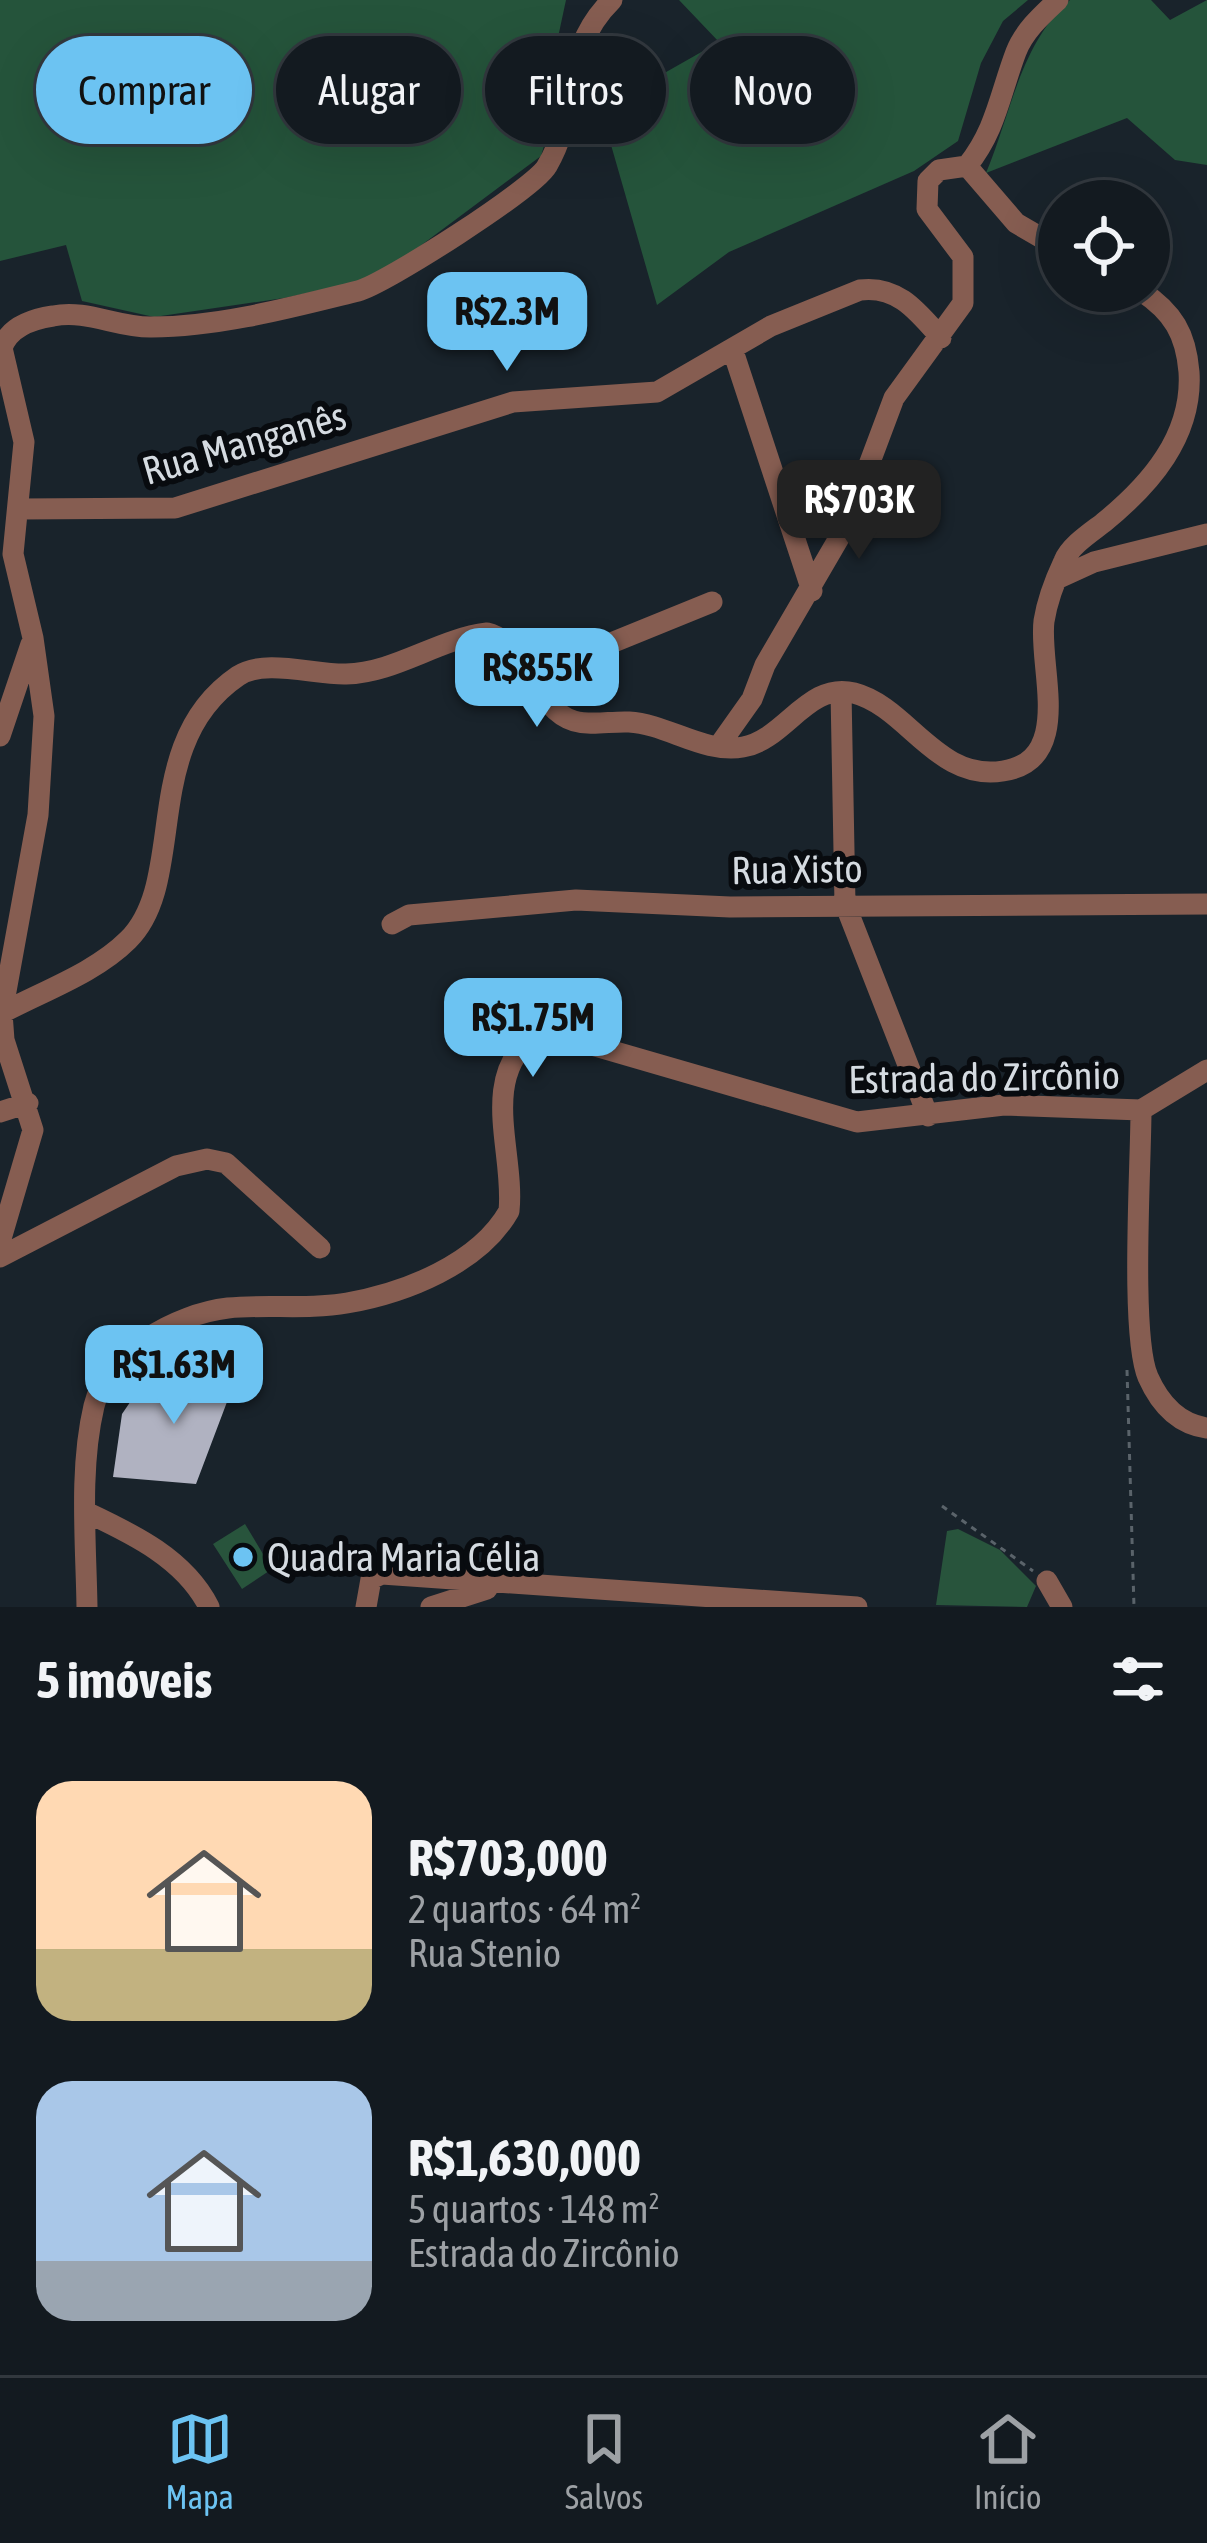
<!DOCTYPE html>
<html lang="pt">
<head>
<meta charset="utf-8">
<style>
  body { margin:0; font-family:"Asap Condensed",sans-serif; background:#1c2329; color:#f1f3f6; height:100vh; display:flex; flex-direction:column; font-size:45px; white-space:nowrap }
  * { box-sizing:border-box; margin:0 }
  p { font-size:39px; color:#9da1a5 }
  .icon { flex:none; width:66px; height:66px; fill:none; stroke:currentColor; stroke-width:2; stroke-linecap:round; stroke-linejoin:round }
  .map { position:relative; height:1607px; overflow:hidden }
  .side { display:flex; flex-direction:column; background:#131a20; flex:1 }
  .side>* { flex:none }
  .guide { position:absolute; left:36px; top:36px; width:1137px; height:108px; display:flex; gap:24px }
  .buttons { position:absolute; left:1038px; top:180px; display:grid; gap:24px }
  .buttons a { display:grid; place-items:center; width:132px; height:132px; border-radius:50%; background:#131a20; box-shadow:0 12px 48px #0002,0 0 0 3px #32383e; font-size:60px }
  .price { position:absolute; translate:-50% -102px; padding:0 27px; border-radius:24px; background:#6cc3f2; color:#111; font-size:39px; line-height:78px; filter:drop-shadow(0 3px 6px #0008) }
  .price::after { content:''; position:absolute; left:50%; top:72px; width:36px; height:27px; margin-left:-18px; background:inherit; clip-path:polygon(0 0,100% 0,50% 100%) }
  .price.selected { background:#222; color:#fff }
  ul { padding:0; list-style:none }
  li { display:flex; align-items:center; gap:36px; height:300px; padding:0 36px }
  li span { display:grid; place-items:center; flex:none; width:336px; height:240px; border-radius:36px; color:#555 }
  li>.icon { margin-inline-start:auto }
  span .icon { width:144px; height:144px; fill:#fffc; stroke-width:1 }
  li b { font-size:51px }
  h2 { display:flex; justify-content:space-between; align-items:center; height:144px; padding:0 36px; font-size:51px }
  .pill { padding:0 42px; border-radius:54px; background:#131a20; box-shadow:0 12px 48px #0002,0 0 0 3px #32383e; font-size:42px; line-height:108px }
  .pill.selected { background:#6cc3f2; color:#111 }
  .tabs { display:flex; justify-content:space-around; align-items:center; height:168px; border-top:3px solid #32383e; background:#131a20; font-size:33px; color:#9da1a5 }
  .tabs a { display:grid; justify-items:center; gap:6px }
  .tabs .selected { color:#6cc3f2 }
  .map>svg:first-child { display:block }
  .green { fill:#28543c }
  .forest { fill:#25543b }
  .building { fill:#b0b2c1 }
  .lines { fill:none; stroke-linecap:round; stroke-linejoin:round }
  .path { stroke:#5a636a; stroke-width:3; stroke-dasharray:6 6; stroke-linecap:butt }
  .minor { stroke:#865d51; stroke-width:21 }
  .poi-dot { fill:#6cc3f2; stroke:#080b0f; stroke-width:4.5 }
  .labels { text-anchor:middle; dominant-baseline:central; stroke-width:12; stroke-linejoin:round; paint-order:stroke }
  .street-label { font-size:39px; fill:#d5dbe1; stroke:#080b0f }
  .poi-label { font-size:39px; fill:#d5dbe1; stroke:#080b0f; text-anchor:start }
</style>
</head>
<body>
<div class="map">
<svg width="1207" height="1607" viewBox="0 0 1207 1607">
  <rect width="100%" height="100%" fill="#19232b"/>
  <!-- green -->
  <path class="green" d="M245,1524L272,1569L242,1589L213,1544Z
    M958,1529L1000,1550L1036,1586L1027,1607L936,1605L947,1531Z"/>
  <!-- forest -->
  <path class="forest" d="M0,0H566L554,56L556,105L541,156L388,270L354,283L284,298L154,317L82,301L66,245L0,261Z
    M679,0H1028L1003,21L981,63L958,141L914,171L729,252L657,305L605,124L606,95L638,88L719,42Z
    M1070,0H1151L1170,20L1207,0V165L1175,160L1127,118L986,173C1011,114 1020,44 1070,0Z"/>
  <!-- building -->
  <path class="building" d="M219,1342L238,1345L230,1394L196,1484L113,1477L122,1414L141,1386L200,1390L216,1378Z"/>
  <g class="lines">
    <!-- path -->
    <path class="path" d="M1127,1370L1134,1607
      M942,1506L1033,1571"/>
    <!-- minor -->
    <path class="minor" d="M967,166L1016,223L1059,248
      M733,351L812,591
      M21,509L175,508L513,402L657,392L771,326L860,290C898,285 918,312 941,338
      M1059,578L1094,562L1207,534
      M530,676L712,602
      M841,692L845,904L928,1116
      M0,736L31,644
      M718,747L752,699L765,665L846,526L894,398L963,303V257L927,209L928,181L939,170L967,166C996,130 1000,94 1016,52C1024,31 1042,15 1058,0
      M392,924L409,915L576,900L730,907L1207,904
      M2,1013C43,991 95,973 128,940C189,880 138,744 238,676C264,658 315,675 346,674C395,673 438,639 487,633C528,643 534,709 574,721C591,726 611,721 629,722C667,724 704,754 743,747C785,740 808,681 854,693C908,707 937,782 1003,771C1075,760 1038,667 1044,621C1047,602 1056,578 1064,561C1070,546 1090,533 1103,523C1150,485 1193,436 1189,372C1186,334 1173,312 1141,291
      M1141,1110C1141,1165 1130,1335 1148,1377C1160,1404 1178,1424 1207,1428
      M0,1112L28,1103
      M0,1242L33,1130L4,1040L2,1013L38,815L44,716L33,638L13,554L24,442L2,348C9,327 33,319 53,316C87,309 118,328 152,327C219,327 293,307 358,291C385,284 535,188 547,166C581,109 559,52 612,0
      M0,1257L176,1166L207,1159L226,1163L320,1248
      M86,1512C133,1534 185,1559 209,1607
      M1047,1581L1062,1607
      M87,1607C86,1542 79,1469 94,1406C107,1352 176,1314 228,1308C267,1304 308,1310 347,1303C405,1293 479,1264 509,1211C515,1154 480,1082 530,1039L564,1037L857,1122L1004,1105L1141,1110L1207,1070
      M366,1607L371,1579L382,1574L857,1607
      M431,1607L487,1589"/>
  </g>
  <!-- markers -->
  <circle class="poi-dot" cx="243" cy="1557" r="12"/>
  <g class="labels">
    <!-- street labels -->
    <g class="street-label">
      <text transform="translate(244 443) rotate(-16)">Rua Manganês</text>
      <text transform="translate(797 869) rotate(-1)">Rua Xisto</text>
      <text transform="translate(984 1077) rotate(-1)">Estrada do Zircônio</text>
    </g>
    <!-- poi labels -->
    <g class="poi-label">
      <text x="267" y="1557">Quadra Maria Célia</text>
    </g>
  </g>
</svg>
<div class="buttons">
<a><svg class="icon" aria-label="locate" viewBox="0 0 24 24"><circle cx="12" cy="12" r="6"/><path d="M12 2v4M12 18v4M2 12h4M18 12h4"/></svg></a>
</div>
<b class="price" style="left:507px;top:374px">R$2.3M</b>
<b class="price selected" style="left:859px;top:562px">R$703K</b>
<b class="price" style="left:537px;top:730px">R$855K</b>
<b class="price" style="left:533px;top:1080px">R$1.75M</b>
<b class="price" style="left:174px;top:1427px">R$1.63M</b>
<div class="guide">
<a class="pill selected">Comprar</a>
<a class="pill">Alugar</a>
<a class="pill">Filtros</a>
<a class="pill">Novo</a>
</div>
</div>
<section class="side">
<h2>5 imóveis<svg class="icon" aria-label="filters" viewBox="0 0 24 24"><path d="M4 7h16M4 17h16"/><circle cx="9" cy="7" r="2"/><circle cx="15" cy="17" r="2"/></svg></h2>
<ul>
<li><span style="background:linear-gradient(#ffd9b3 70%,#c2b280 0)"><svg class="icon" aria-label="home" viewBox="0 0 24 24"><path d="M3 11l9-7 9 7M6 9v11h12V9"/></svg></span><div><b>R$703,000</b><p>2 quartos · 64 m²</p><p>Rua Stenio</p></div></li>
<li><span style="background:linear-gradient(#a9c7e8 75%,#9aa5b1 0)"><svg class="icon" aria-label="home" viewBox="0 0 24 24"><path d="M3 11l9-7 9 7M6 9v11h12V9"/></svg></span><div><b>R$1,630,000</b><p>5 quartos · 148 m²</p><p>Estrada do Zircônio</p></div></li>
</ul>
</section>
<nav class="tabs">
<a class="selected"><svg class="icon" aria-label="map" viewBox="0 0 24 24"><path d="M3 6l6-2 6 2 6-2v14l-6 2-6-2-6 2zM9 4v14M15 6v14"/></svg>Mapa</a>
<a><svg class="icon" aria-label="saved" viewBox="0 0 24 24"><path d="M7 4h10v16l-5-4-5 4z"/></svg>Salvos</a>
<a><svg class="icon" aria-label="home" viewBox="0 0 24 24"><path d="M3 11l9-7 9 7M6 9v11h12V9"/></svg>Início</a>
</nav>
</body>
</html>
